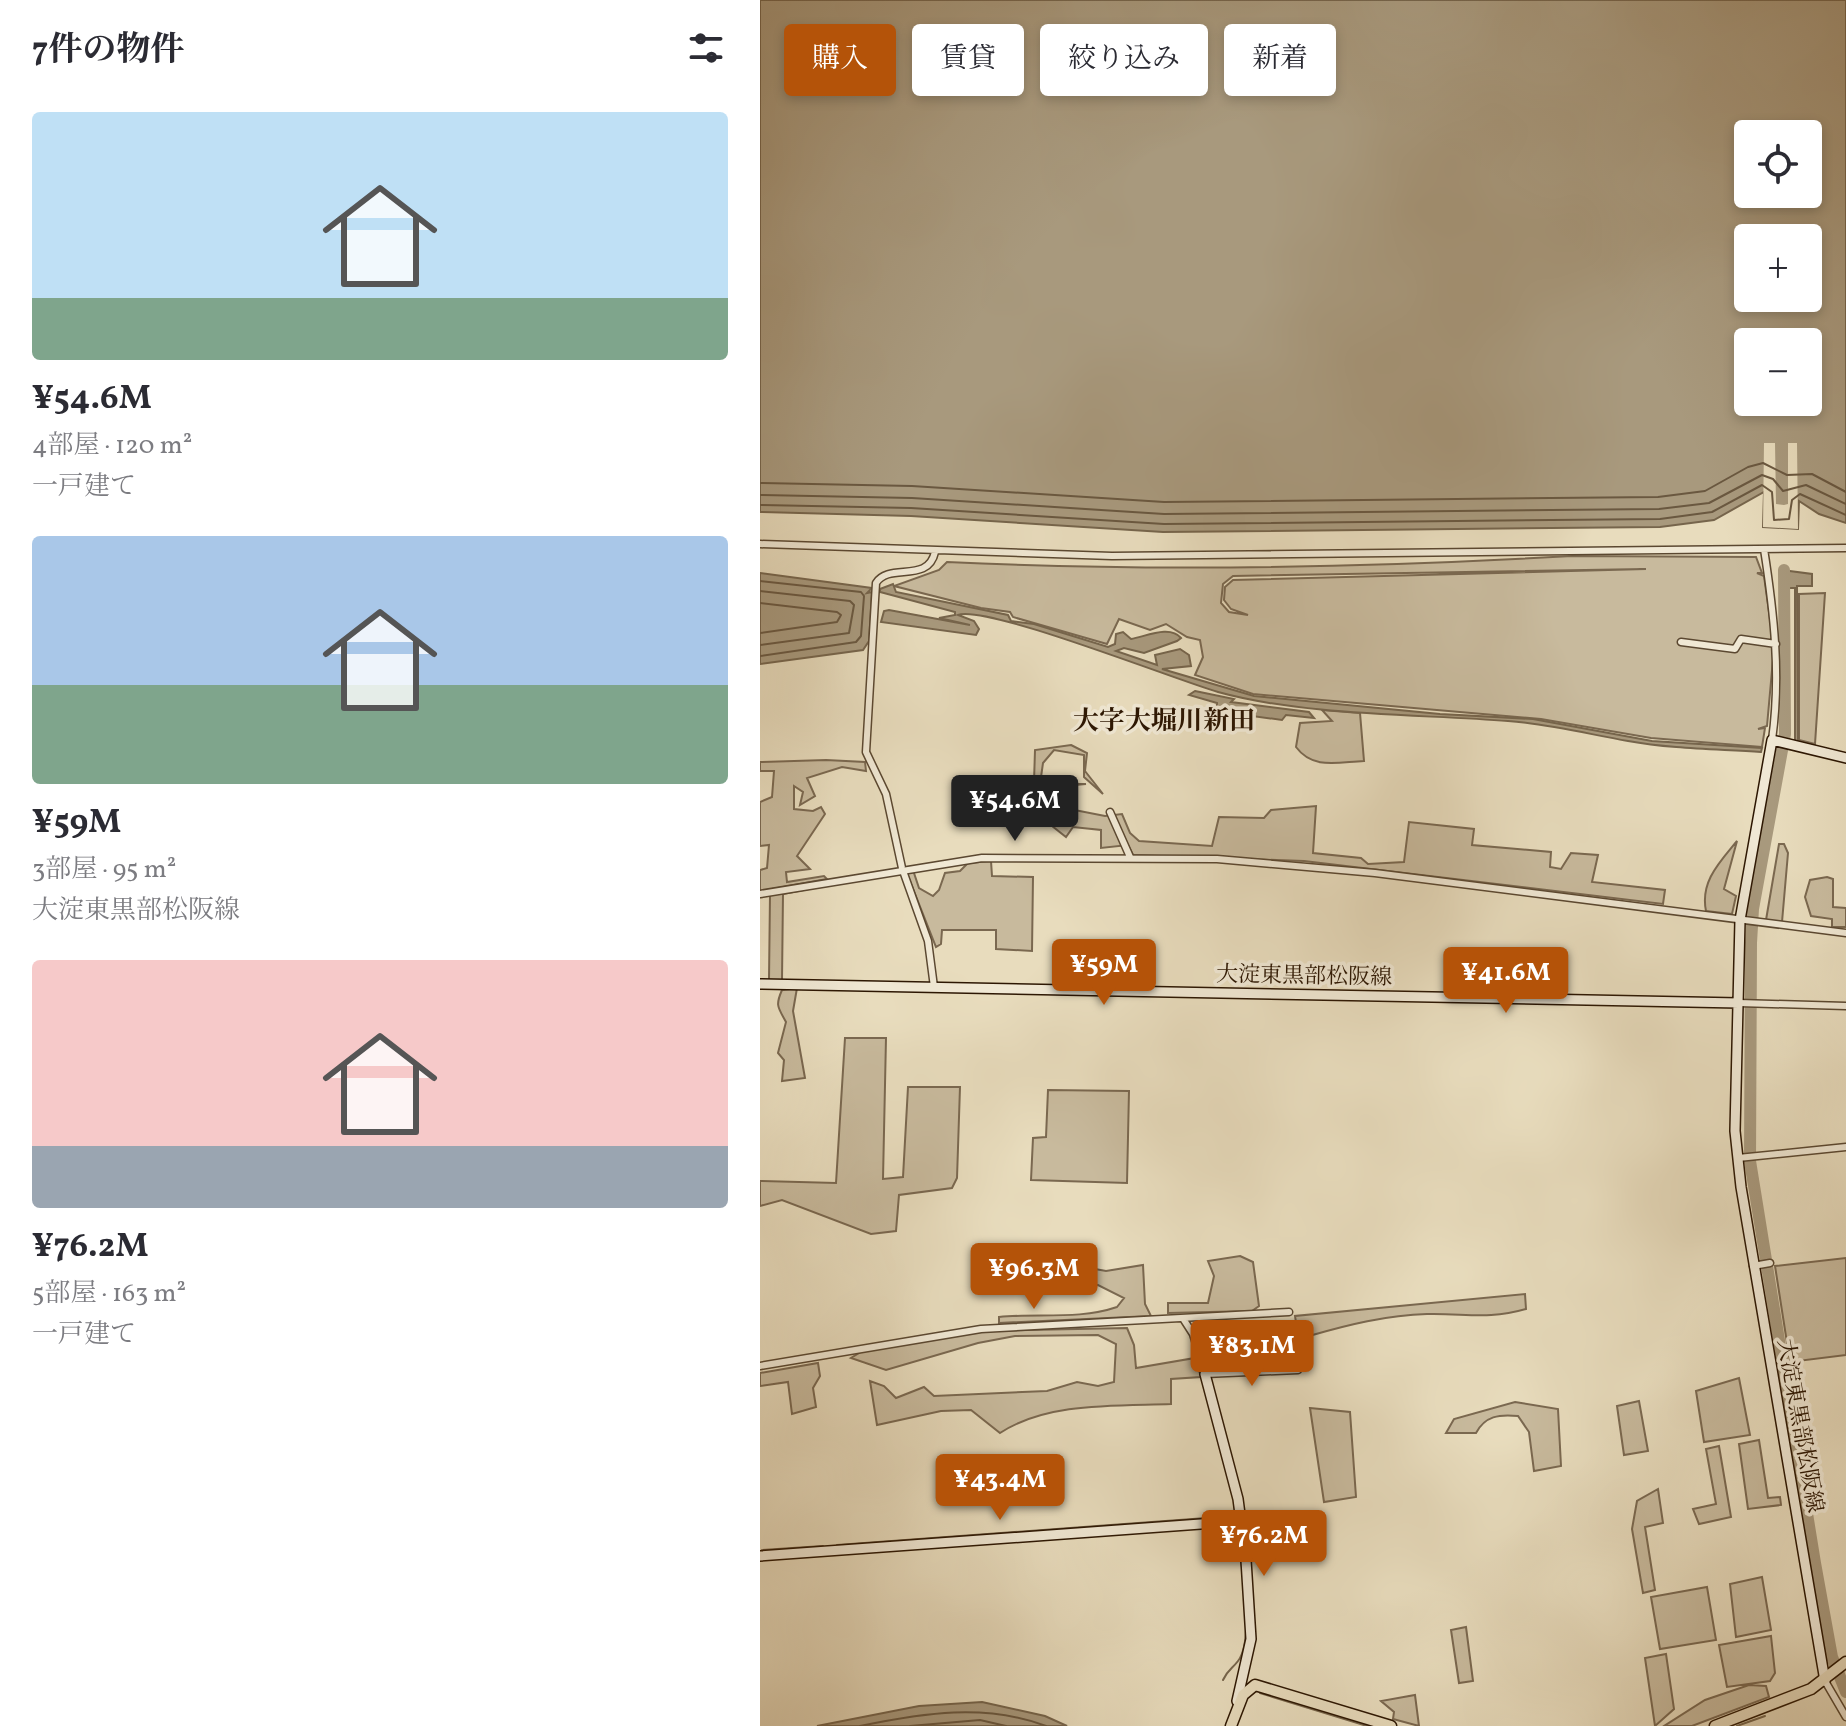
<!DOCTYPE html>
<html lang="ja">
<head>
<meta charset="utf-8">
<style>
  body { margin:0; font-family:Vollkorn,"Noto Serif JP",serif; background:#f2f2f3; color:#2b2b33; height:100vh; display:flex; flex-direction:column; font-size:30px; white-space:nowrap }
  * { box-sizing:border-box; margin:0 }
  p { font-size:26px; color:#7c7c81 }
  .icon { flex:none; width:44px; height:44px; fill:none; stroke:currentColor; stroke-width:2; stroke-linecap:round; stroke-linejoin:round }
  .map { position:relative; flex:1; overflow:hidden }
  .side { display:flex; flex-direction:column; background:#fff; width:760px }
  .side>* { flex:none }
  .banner { position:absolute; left:24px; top:24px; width:760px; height:72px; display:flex; gap:16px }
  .controls { position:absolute; left:974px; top:120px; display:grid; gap:16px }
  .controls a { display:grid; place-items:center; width:88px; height:88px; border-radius:8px; background:#fff; box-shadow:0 4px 12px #0003; font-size:40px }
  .price { position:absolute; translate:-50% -68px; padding:0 18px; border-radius:8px; background:#b45309; color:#fff; font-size:26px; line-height:52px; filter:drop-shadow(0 2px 4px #0008) }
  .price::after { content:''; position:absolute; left:50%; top:48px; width:24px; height:18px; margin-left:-12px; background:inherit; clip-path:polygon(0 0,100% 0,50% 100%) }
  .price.selected { background:#222; color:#fff }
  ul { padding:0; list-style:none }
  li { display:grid; align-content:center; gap:16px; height:424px; padding:0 32px }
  li span { display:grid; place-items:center; height:248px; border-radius:8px; color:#555 }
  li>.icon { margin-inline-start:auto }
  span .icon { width:144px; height:144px; fill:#fffc; stroke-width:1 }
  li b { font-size:34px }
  h2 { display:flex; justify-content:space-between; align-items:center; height:96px; padding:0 32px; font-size:34px }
  .chip { padding:0 28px; border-radius:8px; background:#fff; box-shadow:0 4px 12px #0003; font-size:28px; line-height:72px }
  .chip.selected { background:#b45309; color:#fff }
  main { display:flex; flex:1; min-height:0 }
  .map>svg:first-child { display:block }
  .green { fill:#c8ba9d; stroke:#7a6850; stroke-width:2; fill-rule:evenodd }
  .water { fill:#a8997d; stroke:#76654c; stroke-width:2; fill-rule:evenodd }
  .pier { fill:#e8dcbd }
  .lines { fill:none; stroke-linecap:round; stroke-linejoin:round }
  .shore { stroke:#6a5840; stroke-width:2 }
  .stream { stroke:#76654c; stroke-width:2 }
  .river { stroke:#a8997d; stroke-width:12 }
  .street-casing { stroke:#5b4831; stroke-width:9 }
  .secondary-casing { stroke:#2c1602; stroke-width:12 }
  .primary-casing { stroke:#2c1602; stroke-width:13 }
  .street { stroke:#f0e8d4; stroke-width:6 }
  .secondary { stroke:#f0e8d4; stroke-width:9 }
  .primary { stroke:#e8dcbd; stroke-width:10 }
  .labels { text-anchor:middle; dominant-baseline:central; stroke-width:7; stroke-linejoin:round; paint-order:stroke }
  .street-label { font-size:22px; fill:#2c1602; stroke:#f0e8d4 }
  .quarter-label { font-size:26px; font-weight:bold; fill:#2c1602; stroke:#f0e8d4 }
</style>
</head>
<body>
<main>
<section class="side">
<h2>7件の物件<svg class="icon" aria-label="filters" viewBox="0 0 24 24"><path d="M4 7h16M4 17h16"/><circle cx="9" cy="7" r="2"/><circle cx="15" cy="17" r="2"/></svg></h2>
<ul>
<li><span style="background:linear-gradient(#bfe0f5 75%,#7fa58c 0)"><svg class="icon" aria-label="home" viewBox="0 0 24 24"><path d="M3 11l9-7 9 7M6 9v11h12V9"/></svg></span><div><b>¥54.6M</b><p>4部屋 · 120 m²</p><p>一戸建て</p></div></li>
<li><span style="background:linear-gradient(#a9c7e8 60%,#7fa58c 0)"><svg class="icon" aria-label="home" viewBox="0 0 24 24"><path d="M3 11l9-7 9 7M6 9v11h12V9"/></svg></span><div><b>¥59M</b><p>3部屋 · 95 m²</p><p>大淀東黒部松阪線</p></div></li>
<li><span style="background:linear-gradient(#f6c9c9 75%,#9aa5b1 0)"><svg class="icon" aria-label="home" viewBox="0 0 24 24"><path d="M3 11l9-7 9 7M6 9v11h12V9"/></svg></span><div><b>¥76.2M</b><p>5部屋 · 163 m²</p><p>一戸建て</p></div></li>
</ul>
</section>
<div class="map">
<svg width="1086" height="1726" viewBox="0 0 1086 1726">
  <rect width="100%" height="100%" fill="#e8dcbd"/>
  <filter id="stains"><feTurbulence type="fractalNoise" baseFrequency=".0025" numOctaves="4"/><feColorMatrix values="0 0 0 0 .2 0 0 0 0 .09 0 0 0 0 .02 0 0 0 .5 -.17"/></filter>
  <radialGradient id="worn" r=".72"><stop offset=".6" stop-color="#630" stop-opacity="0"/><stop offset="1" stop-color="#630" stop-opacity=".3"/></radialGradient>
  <!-- green -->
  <path class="green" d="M812,556L996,557L1002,573H997L1004,576L1014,648L1007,726L998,729L1005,728L1002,747L891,738L781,719L493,694L435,675L443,657L440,640L427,637L406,624L390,630L359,619L347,644L253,617L250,612L221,608L134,586L179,570L187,562C395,572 604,568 812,556ZM886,569L473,580L465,587L464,600L471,609L488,615L469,612L461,603L463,584L473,576Z
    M1065,593L1055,744L1039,740V594Z
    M562,710L600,713L604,761C578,762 553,770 536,747L540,723L572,721Z
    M311,745L327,753L325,771L343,794L324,777V755L294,750L283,763L281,777L305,784H326L281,788L274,782L275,750Z
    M66,760L105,762L106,771L82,767L47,778L55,796L40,805L43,792L34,786V809L53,811L61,807L65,814L37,856L50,869L26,872L27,882L64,876L67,879L0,891V870L7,868L9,845L0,846V802L12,797L14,771H0V762Z
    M289,805L345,816L362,814L370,833L379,841L452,846L459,817L504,818L511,810L556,806L553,853L601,858L608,864L644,862L649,822L714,829L712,845L791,852L790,867L801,869L811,853L838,855L832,882L905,890L903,904L544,861L373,855L368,845L341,848V830L313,827L306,837L292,826Z
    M977,841L964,889L976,896L972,914L946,911C940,882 959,863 977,841Z
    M1019,844H1024L1028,853L1022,922L1006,920Z
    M231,861L232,876L273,877L272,951L236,949V930H182L181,944L176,947L146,871L153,870L159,888L173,896L179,890L185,873L200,871L208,863Z
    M1067,877L1073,879V907L1086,908V927H1072V919L1051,916L1045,897L1050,880Z
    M54,888L23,894L22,980H9L10,895Z
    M37,988L33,1011L45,1078L22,1081L24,1060L18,1053L26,1022C18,1007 15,1006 22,990Z
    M85,1038H126L123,1179L143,1177L148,1087H200L197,1178L192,1188L139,1195L136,1231L111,1234L22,1200L0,1206V1181L76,1183Z
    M288,1090L369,1091L367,1183L271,1180L273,1138L286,1137Z
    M480,1256L493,1262L499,1306L492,1311L408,1313V1303H448L454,1276L448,1261Z
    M1086,1258V1355L1030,1362L1015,1266Z
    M313,1265L346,1271L383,1265L385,1304L391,1316L239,1323V1317C278,1313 319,1320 357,1307L364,1298L338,1285H326L320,1277L233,1275L229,1289L224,1288V1268L267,1271Z
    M765,1294L766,1309C728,1320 705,1313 667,1314C627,1315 587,1325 549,1336L538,1335L535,1316Z
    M367,1328L374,1345L376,1368L435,1358L441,1377L411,1379V1404C356,1406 287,1402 240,1433L211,1410L181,1411L117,1425L110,1381L124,1386L136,1398L164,1387L174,1396L287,1391L317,1382L338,1386L354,1382L356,1344L338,1335L255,1336L218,1343L126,1370L91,1358L104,1350L224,1331Z
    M58,1363L60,1376L53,1388L56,1407L32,1414L28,1382L0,1386V1373Z
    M979,1378L990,1435L944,1442L936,1391Z
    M879,1401L888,1451L864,1455L857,1406Z
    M755,1402L798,1409L801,1466L774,1471L769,1432L758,1416C739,1414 725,1416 716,1433H686L694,1419Z
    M550,1408L590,1412L596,1497L564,1502Z
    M999,1440L1008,1498L1020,1497L1021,1505L988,1509L979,1444Z
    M959,1446L971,1517L939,1524L933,1509L956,1504L946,1449Z
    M898,1489L903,1523L885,1527L895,1590L883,1593L872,1529L877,1501Z
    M1002,1577L1011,1630L976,1637L970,1584Z
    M947,1587L956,1640L900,1649L891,1597Z
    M706,1627L713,1681L699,1683L691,1630Z
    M1011,1636L1015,1673L1010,1681L967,1687L959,1645Z
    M906,1654L914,1709L895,1726L885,1658Z
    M989,1685L1006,1686L1009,1697L932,1726H904L945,1700Z
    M655,1695L659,1726L633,1719L634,1712L621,1701Z"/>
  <!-- water -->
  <path class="water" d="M0,0H1086V523L1059,514L1039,501L1038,529L1003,527L1004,492L954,520L900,527L403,532L151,516L0,512ZM988,134H1048V194H988ZM988,238H1048V298H988ZM988,342H1048V402H988Z
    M1022,570L1052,574V586H1037L1038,741H1035V588H1022Z
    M0,573L112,588L107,593L112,592L109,641L103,650L0,664Z
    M133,584L136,592L248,615L251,621L274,624L348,647L355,644L356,634L363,632L371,639C387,636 410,625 421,638L417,641L384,653L364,648L356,651L397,665L395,655L420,649L429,655L431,666L402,669L494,696L680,714L773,719L892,741L1002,748L1001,752C957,749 912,749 868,741C828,734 789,724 748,721C657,714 545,716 458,692C416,680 225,604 198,615L214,621L219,629L216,635L121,622L124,611L129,610L210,625L179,618L195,615V612L120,592V589Z
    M435,691L474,699L471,702L549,712L554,718L526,715L522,720L478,714L472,722L456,717L457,703L429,695Z
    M222,1702L285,1716L307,1726H57L159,1706Z"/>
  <!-- pier -->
  <path class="pier" d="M1004,443H1015L1016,504L1024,505L1028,504V443H1037L1038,529L1003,527Z"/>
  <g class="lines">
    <!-- shore -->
    <path class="shore" d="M0,483L152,486L404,502L898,497L945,491L988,467L1003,463L1027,475L1052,474L1086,492
      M0,495L152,498L404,514L899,509L949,503L1002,475L1013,479L1023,491L1046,485L1086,504
      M0,505L151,508L404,524L900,519L952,512L1002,485L1012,492L1014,520L1029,519L1032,500L1040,494L1086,515
      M0,581L101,592L104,596L101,636L96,642L0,656
      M0,591L90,601L94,605L89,633L0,645
      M0,603L77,612L81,615L77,622L0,633
      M100,1726C163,1713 225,1703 286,1726
      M150,1726L220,1720L246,1726"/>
    <!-- stream -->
    <path class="stream" d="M77,1545L460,1517
      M2,1550L63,1546
      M463,1680C468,1669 472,1669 478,1661C494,1641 482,1574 480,1549
      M500,1693L607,1726
      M977,1726L1005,1716"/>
    <!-- river -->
    <path class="river" d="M1024,570L1025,734L993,909L991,943L990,1161L1055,1563L1072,1657L1086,1692"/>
    <!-- street casing -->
    <g class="street-casing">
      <path id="street" d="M0,544L352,556L1086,548
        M1004,549C1014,613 1021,676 1012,740
        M921,642L975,649L981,639L1016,644
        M350,812L370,857
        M0,894L222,858L457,859L615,873L1086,933
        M174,987L168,941L142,868L126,794L106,752L116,583C129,562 168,584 175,552
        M979,1003L1086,1006
        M978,1158L1086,1147
        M993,1266L1010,1263
        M424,1320L433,1334L445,1374L538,1370
        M0,1366L221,1329L529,1312
        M1065,1681L1086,1717"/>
    </g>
    <!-- secondary casing -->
    <g class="secondary-casing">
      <path id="secondary" d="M0,984L979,1003
        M445,1374L478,1499L486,1560L491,1639L477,1701
        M0,1556L482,1521
        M1065,1681L981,1187L975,1131L980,920L1012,740L1086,758"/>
    </g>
    <!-- primary casing -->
    <g class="primary-casing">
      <path id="primary" d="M471,1726L483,1695L495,1685L631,1726
        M955,1726L1051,1689L1086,1662"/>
    </g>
    <!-- street -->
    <use href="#street" class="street"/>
    <!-- secondary -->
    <use href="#secondary" class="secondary"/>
    <!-- primary -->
    <use href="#primary" class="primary"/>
  </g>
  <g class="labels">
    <!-- street labels -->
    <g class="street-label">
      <text transform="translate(544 977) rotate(1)">大淀東黒部松阪線</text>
      <text transform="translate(1039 1426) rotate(80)">大淀東黒部松阪線</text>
    </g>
    <!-- quarter labels -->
    <g class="quarter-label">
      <text x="404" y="722">大字大堀川新田</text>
    </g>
  </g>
  <rect width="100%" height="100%" filter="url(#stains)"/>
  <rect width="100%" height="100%" fill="url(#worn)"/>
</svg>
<div class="controls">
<a><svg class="icon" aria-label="locate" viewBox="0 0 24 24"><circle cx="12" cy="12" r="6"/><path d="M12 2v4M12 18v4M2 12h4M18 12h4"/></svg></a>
<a>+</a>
<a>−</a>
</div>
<b class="price selected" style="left:255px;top:843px">¥54.6M</b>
<b class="price" style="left:344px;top:1007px">¥59M</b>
<b class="price" style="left:746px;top:1015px">¥41.6M</b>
<b class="price" style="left:274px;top:1311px">¥96.3M</b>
<b class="price" style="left:492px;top:1388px">¥83.1M</b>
<b class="price" style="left:240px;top:1522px">¥43.4M</b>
<b class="price" style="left:504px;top:1578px">¥76.2M</b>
<div class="banner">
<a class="chip selected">購入</a>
<a class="chip">賃貸</a>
<a class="chip">絞り込み</a>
<a class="chip">新着</a>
</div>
</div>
</main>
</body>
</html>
